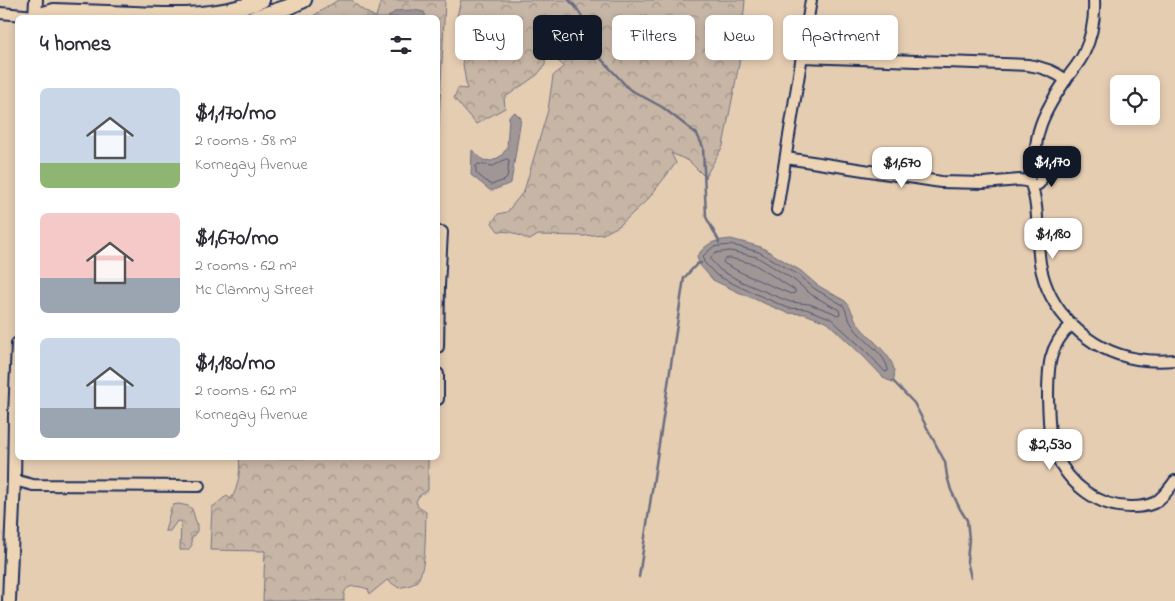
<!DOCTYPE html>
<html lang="en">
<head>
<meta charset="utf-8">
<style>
  body { margin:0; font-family:"Indie Flower",sans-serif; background:#f2f2f3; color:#2b2b33; height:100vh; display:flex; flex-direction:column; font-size:19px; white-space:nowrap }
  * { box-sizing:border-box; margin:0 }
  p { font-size:16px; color:#7c7c81 }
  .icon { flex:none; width:28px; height:28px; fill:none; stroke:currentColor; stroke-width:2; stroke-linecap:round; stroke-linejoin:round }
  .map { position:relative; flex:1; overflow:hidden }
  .details { position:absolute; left:15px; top:15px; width:425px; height:445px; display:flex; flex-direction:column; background:#fff; border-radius:8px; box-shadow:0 2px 8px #0003 }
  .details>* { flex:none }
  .top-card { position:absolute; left:455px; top:15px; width:475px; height:45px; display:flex; gap:10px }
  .controls { position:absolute; left:1110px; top:75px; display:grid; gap:10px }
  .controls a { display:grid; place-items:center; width:50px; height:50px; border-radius:8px; background:#fff; box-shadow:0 2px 8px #0003; font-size:25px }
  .price { position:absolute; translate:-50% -42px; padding:0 11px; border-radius:10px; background:#fff; color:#222; font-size:16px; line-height:32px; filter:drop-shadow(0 1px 2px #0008) }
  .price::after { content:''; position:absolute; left:50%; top:30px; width:15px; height:11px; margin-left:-8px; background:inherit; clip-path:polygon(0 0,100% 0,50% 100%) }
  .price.on { background:#111827; color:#fff }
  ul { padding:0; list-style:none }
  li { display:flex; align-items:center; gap:15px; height:125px; padding:0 25px }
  li span { display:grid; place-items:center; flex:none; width:140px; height:100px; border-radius:8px; color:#555 }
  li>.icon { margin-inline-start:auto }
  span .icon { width:60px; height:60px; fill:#fffc; stroke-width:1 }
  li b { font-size:21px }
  h2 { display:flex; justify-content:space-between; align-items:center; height:60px; padding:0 25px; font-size:21px }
  .tag { padding:0 18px; border-radius:8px; background:#fff; box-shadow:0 2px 8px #0003; font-size:18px; line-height:45px }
  .tag.on { background:#111827; color:#fff }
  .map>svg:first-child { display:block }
  .forest { fill:url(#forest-crowns); stroke:#717282 }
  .water { fill:#a09695; stroke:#6b6d7f }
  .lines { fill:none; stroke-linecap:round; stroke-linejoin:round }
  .shore { stroke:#505874; stroke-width:1 }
  .stream { stroke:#6b6d7f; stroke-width:2.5 }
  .minor-casing { stroke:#1b2f5e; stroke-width:14 }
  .major-casing { stroke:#1b2f5e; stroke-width:16 }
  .highway-casing { stroke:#1b2f5e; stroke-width:18 }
  .minor { stroke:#edd4b5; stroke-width:10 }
  .major { stroke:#edd4b5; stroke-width:12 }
  .highway { stroke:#edd4b5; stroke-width:14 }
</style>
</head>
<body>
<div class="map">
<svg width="1175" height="601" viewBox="0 0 1175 601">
  <defs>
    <pattern id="forest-crowns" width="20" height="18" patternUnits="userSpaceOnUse" patternTransform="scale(1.25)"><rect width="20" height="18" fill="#c7b6a5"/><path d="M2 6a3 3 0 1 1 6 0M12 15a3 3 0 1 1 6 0" fill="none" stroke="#a1948a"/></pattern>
  </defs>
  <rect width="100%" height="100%" fill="#e5cdb2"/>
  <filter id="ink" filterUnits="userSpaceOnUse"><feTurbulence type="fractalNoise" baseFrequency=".02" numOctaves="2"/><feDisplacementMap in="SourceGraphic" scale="10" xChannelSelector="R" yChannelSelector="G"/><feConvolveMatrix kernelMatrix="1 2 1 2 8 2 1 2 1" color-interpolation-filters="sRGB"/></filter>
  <g filter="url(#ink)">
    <!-- forest -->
    <path class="forest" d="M338,0H352C358,8 367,13 376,17L381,0H445L438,144V18H310Z
      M461,0H745L739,64L723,146L705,177L689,161L671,153L676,163L648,199L619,226L603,234L584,236L538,235L530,240L511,232L498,231L492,223L498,214L507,212L524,191L548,110L553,76L564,66L546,51L545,65L537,75L504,98L505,108L476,124L454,98L458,88L467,89L456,20Z
      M239,458H428V490L419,496L416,501L418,507L426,512C425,528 427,569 417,581C412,586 405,586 399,588L387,580L370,594L368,589C356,585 342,583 344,601H263L265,551L210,550L212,507C218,504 221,499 227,496L231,499C238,489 241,470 239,458Z
      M179,504L188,506L192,509L197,525V531L191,539L192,545L188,550H180L181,522L177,521L170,531H165L171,508L173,505Z"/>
    <!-- water -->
    <path class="water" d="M413,10L424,12L426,17H388L396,11Z
      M515,112L521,118L511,183L491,191L471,175L472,150L483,160L492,161L501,156L507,148L509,116Z
      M731,239L761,247L801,271L817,285L845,301C851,306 853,317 858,324C869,340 902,359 893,382L885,379L864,357L828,323L805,314L787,313L738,292L713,280L699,264L697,256C709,241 714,241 731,239Z"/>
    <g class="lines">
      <!-- shore -->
      <path class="shore" d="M506,159H508L509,161L507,178L505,180L491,185L476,173V166L478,164L493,166Z
        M732,245L759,252L798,275L815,289L843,305C846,309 846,314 849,319C850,322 853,326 855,329C865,342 887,355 888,371L885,372L868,353L830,318L806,309L788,308L740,287L716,275L704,262L703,256L713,247Z
        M730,251L757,257L794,280L812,295L839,310L840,314L837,315L832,312L809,304L790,302L742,282L720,270L711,260V257L716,253Z
        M730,258L754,264L790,287L795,290V293L791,294L746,275L725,264L723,262L724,260Z"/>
      <!-- stream -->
      <path class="stream" d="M569,0L575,6L588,26L602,60L619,78L629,89L662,107L697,134L703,147L706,217L719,241V243
        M893,381L914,403L945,462L947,476L951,490L960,509L967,520L969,539L967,561L971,578
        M639,577L684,278L697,264L701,263"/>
      <!-- minor casing -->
      <g class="minor-casing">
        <path id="minor" d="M0,13L36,16
          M802,57L1028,65C1043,67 1054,71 1066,80
          M786,158L941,182L983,183L1020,180L1030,182
          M1029 179a6 6 0 1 1 12 0a6 6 0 1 1-12 0Z
          M1040,175C1027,139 1047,107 1067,78C1073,70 1080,62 1084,53C1092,36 1095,18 1094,0
          M1031,184C1040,210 1036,237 1040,263C1048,312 1089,351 1137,359C1149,361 1162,361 1175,360
          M777,210L811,0
          M438,232H442L439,286L438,347
          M1071,325C1048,347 1048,367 1048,398C1049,416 1048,437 1056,454C1068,484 1099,508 1132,507C1140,507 1147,506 1154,503C1163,498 1169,489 1175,481
          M438,374V399
          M14,480L33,485L199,486"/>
      </g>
      <!-- major casing -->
      <g class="major-casing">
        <path id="major" d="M35,18L36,0
          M9,601L14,480L15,416L18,344"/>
      </g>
      <!-- highway casing -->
      <g class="highway-casing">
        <path id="highway" d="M36,16L54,11C80,12 107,13 134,14C177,16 221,17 262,0
          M254,18L288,7L304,0"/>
      </g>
      <!-- minor -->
      <use href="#minor" class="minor"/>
      <!-- major -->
      <use href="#major" class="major"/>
      <!-- highway -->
      <use href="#highway" class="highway"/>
    </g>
  </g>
</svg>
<div class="controls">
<a><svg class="icon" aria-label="locate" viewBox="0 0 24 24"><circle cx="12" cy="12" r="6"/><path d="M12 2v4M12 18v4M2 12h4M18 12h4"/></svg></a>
</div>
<b class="price on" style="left:1052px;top:188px">$1,170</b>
<b class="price" style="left:902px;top:189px">$1,670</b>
<b class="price" style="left:1053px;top:260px">$1,180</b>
<b class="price" style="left:1050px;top:471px">$2,530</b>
<div class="top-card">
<a class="tag">Buy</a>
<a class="tag on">Rent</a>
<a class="tag">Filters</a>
<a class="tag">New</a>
<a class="tag">Apartment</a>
</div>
<section class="details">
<h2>4 homes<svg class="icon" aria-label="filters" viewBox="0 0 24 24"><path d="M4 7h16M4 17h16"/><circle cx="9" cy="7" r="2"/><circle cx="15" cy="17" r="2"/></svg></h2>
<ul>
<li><span style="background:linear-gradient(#c9d6e8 75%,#8fb573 0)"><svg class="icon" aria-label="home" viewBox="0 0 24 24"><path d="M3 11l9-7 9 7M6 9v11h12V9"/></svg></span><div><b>$1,170/mo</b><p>2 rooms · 58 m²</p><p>Kornegay Avenue</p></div></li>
<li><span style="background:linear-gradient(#f6c9c9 65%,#9aa5b1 0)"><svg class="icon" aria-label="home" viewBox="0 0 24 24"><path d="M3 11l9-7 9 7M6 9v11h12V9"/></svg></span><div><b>$1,670/mo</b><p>2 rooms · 62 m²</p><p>Mc Clammy Street</p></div></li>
<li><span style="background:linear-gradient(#c9d6e8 70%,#9aa5b1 0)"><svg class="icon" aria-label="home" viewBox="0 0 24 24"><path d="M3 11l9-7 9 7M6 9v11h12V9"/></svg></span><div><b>$1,180/mo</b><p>2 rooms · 62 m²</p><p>Kornegay Avenue</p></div></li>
</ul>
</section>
</div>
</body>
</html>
